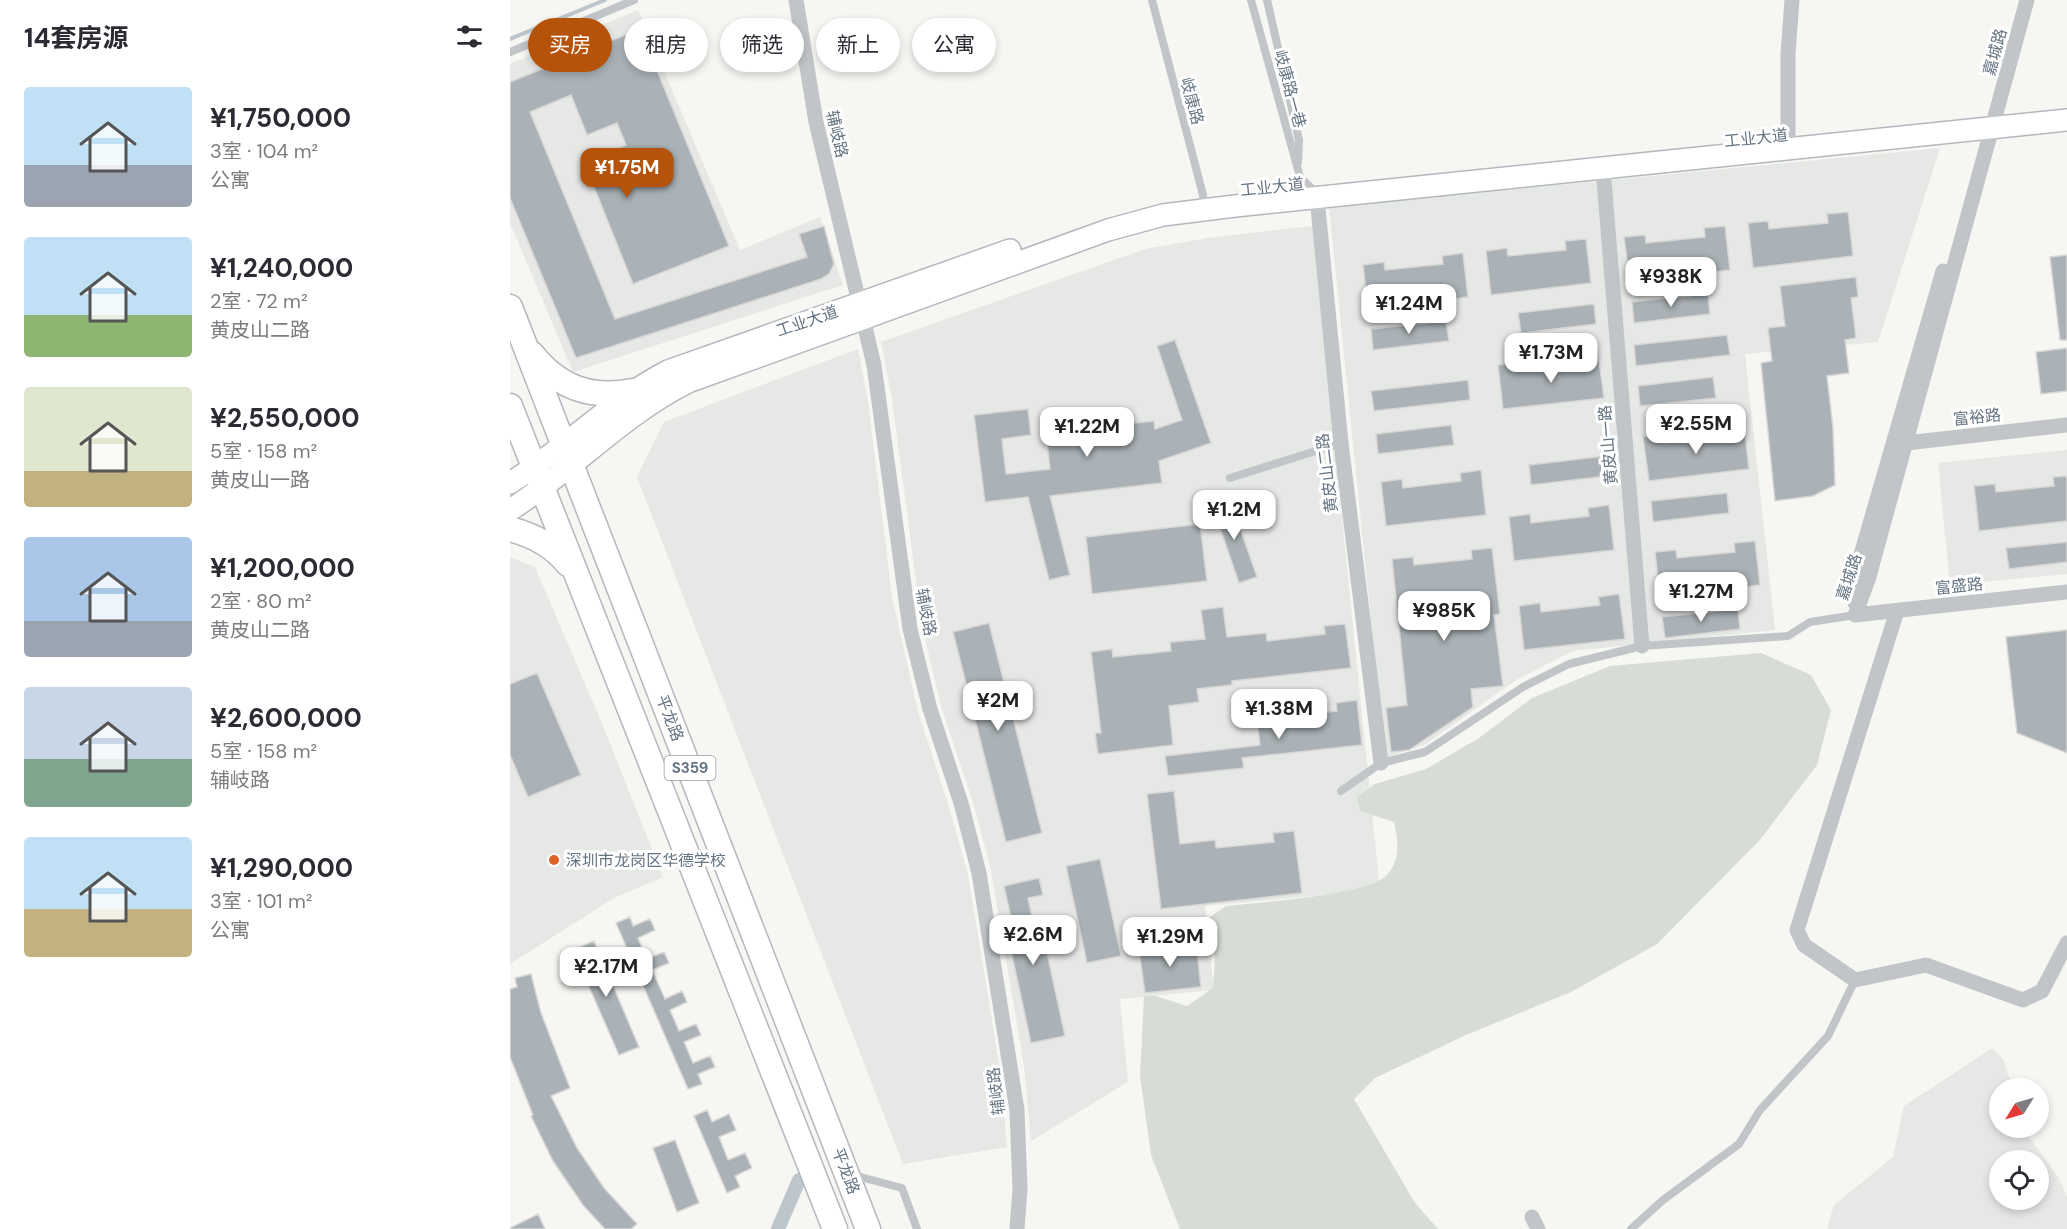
<!DOCTYPE html>
<html lang="zh">
<head>
<meta charset="utf-8">
<style>
  body { margin:0; font-family:"DM Sans","Noto Sans SC",sans-serif; background:#f2f2f3; color:#2b2b33; height:100vh; display:flex; flex-direction:column; font-size:22px; white-space:nowrap }
  * { box-sizing:border-box; margin:0 }
  p { font-size:20px; color:#7c7c81 }
  .icon { flex:none; width:33px; height:33px; fill:none; stroke:currentColor; stroke-width:2; stroke-linecap:round; stroke-linejoin:round }
  .map { position:relative; flex:1; overflow:hidden }
  .drawer { display:flex; flex-direction:column; background:#fff; width:510px }
  .drawer>* { flex:none }
  .top-card { position:absolute; left:18px; top:18px; width:570px; height:54px; display:flex; gap:12px }
  .needle { width:39px; rotate:233deg }
  .fabs { position:absolute; left:1479px; top:1078px; display:grid; gap:12px }
  .fabs a { display:grid; place-items:center; width:60px; height:60px; border-radius:50%; background:#fff; box-shadow:0 3px 9px #0003; font-size:30px }
  .price { position:absolute; translate:-50% -51px; padding:0 14px; border-radius:12px; background:#fff; color:#222; font-size:20px; line-height:39px; filter:drop-shadow(0 2px 3px #0008) }
  .price::after { content:''; position:absolute; left:50%; top:36px; width:18px; height:14px; margin-left:-9px; background:inherit; clip-path:polygon(0 0,100% 0,50% 100%) }
  .price.selected { background:#b45309; color:#fff }
  ul { padding:0; list-style:none }
  li { display:flex; align-items:center; gap:18px; height:150px; padding:0 24px }
  li span { display:grid; place-items:center; flex:none; width:168px; height:120px; border-radius:6px; color:#555 }
  li>.icon { margin-inline-start:auto }
  span .icon { width:72px; height:72px; fill:#fffc; stroke-width:1 }
  li b { font-size:26px }
  h2 { display:flex; justify-content:space-between; align-items:center; height:72px; padding:0 24px; font-size:26px }
  .pill { padding:0 21px; border-radius:27px; background:#fff; box-shadow:0 3px 9px #0003; font-size:21px; line-height:54px }
  .pill.selected { background:#b45309; color:#fff }
  main { display:flex; flex:1; min-height:0 }
  .map>svg:first-child { display:block }
  .built { fill:#e6e8e6; fill-rule:evenodd }
  .green { fill:#d7ddd4 }
  .lines { fill:none; stroke-linecap:round; stroke-linejoin:round }
  .stream { stroke:#bcc6cb; stroke-width:4 }
  .canal { stroke:#bcc6cb; stroke-width:14 }
  .building { fill:#aab2b7; stroke:#d7d7d5; stroke-width:1.5 }
  .secondary-casing { stroke:#b3b8bd; stroke-width:24 }
  .primary-casing { stroke:#b4b8bc; stroke-width:27 }
  .lane { stroke:#c1c5c8; stroke-width:8 }
  .street { stroke:#c1c5c8; stroke-width:15 }
  .secondary { stroke:#fff; stroke-width:21 }
  .primary { stroke:#fff; stroke-width:24 }
  .poi-dot { fill:#e06128; stroke:#fff; stroke-width:2 }
  .labels { text-anchor:middle; dominant-baseline:central; stroke-width:6; stroke-linejoin:round; paint-order:stroke }
  .shield { fill:#fff; stroke:#939ea8; stroke-width:1.5 }
  .shield-label { font-size:15px; font-weight:bold; fill:#657483 }
  .street-label { font-size:16px; fill:#657483; stroke:#fff }
  .poi-label { font-size:16px; fill:#657483; stroke:#fff; text-anchor:start }
</style>
</head>
<body>
<main>
<section class="drawer">
<h2>14套房源<svg class="icon" aria-label="filters" viewBox="0 0 24 24"><path d="M4 7h16M4 17h16"/><circle cx="9" cy="7" r="2"/><circle cx="15" cy="17" r="2"/></svg></h2>
<ul>
<li><span style="background:linear-gradient(#bfe0f5 65%,#9aa5b1 0)"><svg class="icon" aria-label="home" viewBox="0 0 24 24"><path d="M3 11l9-7 9 7M6 9v11h12V9"/></svg></span><div><b>¥1,750,000</b><p>3室 · 104 m²</p><p>公寓</p></div></li>
<li><span style="background:linear-gradient(#bfe0f5 65%,#8fb573 0)"><svg class="icon" aria-label="home" viewBox="0 0 24 24"><path d="M3 11l9-7 9 7M6 9v11h12V9"/></svg></span><div><b>¥1,240,000</b><p>2室 · 72 m²</p><p>黄皮山二路</p></div></li>
<li><span style="background:linear-gradient(#dfe7d0 70%,#c2b280 0)"><svg class="icon" aria-label="home" viewBox="0 0 24 24"><path d="M3 11l9-7 9 7M6 9v11h12V9"/></svg></span><div><b>¥2,550,000</b><p>5室 · 158 m²</p><p>黄皮山一路</p></div></li>
<li><span style="background:linear-gradient(#a9c7e8 70%,#9aa5b1 0)"><svg class="icon" aria-label="home" viewBox="0 0 24 24"><path d="M3 11l9-7 9 7M6 9v11h12V9"/></svg></span><div><b>¥1,200,000</b><p>2室 · 80 m²</p><p>黄皮山二路</p></div></li>
<li><span style="background:linear-gradient(#c9d6e8 60%,#7fa58c 0)"><svg class="icon" aria-label="home" viewBox="0 0 24 24"><path d="M3 11l9-7 9 7M6 9v11h12V9"/></svg></span><div><b>¥2,600,000</b><p>5室 · 158 m²</p><p>辅岐路</p></div></li>
<li><span style="background:linear-gradient(#bfe0f5 60%,#c2b280 0)"><svg class="icon" aria-label="home" viewBox="0 0 24 24"><path d="M3 11l9-7 9 7M6 9v11h12V9"/></svg></span><div><b>¥1,290,000</b><p>3室 · 101 m²</p><p>公寓</p></div></li>
</ul>
</section>
<div class="map">
<svg width="1557" height="1229" viewBox="0 0 1557 1229">
  <rect width="100%" height="100%" fill="#f6f6f3"/>
  <!-- built -->
  <path class="built" d="M128,10L230,250L310,217L333,285L63,372L0,223V64Z
    M1430,148L1368,342L1235,354L1265,630L1063,651L1006,680L916,744L875,758L819,207Z
    M802,226L870,890L695,906L704,990L610,999L618,1082L521,1141L514,1066L481,870L462,799L431,706L412,626L382,399L371,342L635,249L698,238Z
    M348,349L358,402L382,597L408,712L439,807L458,875L490,1069L497,1147L393,1164L127,477L154,422Z
    M1557,450V574L1440,585L1428,463Z
    M0,557L25,567L93,726L153,877L104,898L0,964Z
    M1482,1048L1493,1059L1503,1089H1490V1128H1516L1519,1137L1548,1177L1557,1197V1229H1317L1324,1205L1383,1157L1394,1106ZM1490,1161H1528V1200H1490Z"/>
  <!-- green -->
  <path class="green" d="M1251,653L1301,675L1321,710L1307,765L1249,841L1147,944L1061,992L956,1035L865,1078L844,1099L905,1203L928,1229H670L641,1155L630,1076L634,996H646L677,1006L703,988L705,959L700,917L716,906C747,902 860,896 878,874C891,858 888,840 884,822L850,811L847,797L865,784L916,769L969,738L1022,698L1100,666Z"/>
  <g class="lines">
    <!-- stream -->
    <path class="stream" d="M0,39L95,0"/>
    <!-- canal -->
    <path class="canal" d="M268,1229L289,1180"/>
  </g>
  <!-- building -->
  <path class="building" d="M130,29L219,246L123,284L74,162L116,145L107,123L77,135L61,95L20,112L105,319L297,257L289,234L314,226L324,264L319,274L311,279L66,358L0,198V82Z
    M1338,212L1343,256L1243,268L1238,223L1258,221L1259,229L1318,223L1317,214Z
    M1215,226L1220,270L1120,282L1114,237L1135,235L1136,243L1195,237L1194,228Z
    M1076,239L1081,283L981,295L976,251L997,248L998,256L1056,250L1055,241Z
    M953,253L958,297L858,309L853,265L874,262L875,270L933,264L932,256Z
    M1557,255V340H1550L1540,257Z
    M1346,277L1348,297L1341,298L1346,338L1335,340L1339,373L1317,376L1323,428L1325,485L1303,496L1265,501L1251,363L1262,361L1258,328L1275,326L1270,286Z
    M1198,294L1200,314L1124,323L1122,302Z
    M1084,304L1086,324L1011,333L1008,313Z
    M936,321L939,341L863,350L861,329Z
    M1217,335L1220,355L1126,366L1124,345Z
    M665,340L701,443L649,461L652,483L540,496L560,575L539,580L518,497L475,502L464,415L518,409L521,435L492,439L496,474L540,469L536,433L556,431L558,439L616,433L615,424L644,421L645,429L672,420L647,346Z
    M1557,348V391L1531,394L1526,352Z
    M1088,354L1094,398L993,409L988,365L1009,363L1010,371L1068,364L1067,356Z
    M1203,377L1206,398L1130,406L1128,386Z
    M958,380L960,400L864,411L861,391Z
    M941,425L944,445L868,454L866,434Z
    M1234,425L1239,469L1139,481L1133,437L1154,434L1155,443L1214,436L1213,428Z
    M1095,456L1097,476L1021,485L1019,465Z
    M971,470L976,515L876,526L871,482L892,479L893,488L951,481L950,473Z
    M1557,476V521L1469,531L1464,486L1485,484L1486,492L1544,486L1543,477Z
    M1217,493L1219,513L1143,522L1141,501Z
    M720,499L747,577L729,583L702,505Z
    M1099,505L1104,550L1004,561L999,517L1020,514L1021,523L1079,516L1078,508Z
    M690,524L697,581L582,594L576,537Z
    M1245,541L1250,585L1150,597L1145,552L1166,550L1167,558L1225,552L1224,543Z
    M1557,542V562L1499,569L1496,548Z
    M982,548L990,614L984,615L993,686L961,689L963,707L899,750L881,752L876,708L897,705L882,559L903,557L904,565L962,559L961,550Z
    M1109,594L1115,639L1014,650L1009,606L1030,603L1031,612L1090,605L1088,597Z
    M713,607L717,637L756,633L757,641L815,634L814,626L835,624L841,668L722,681V685L687,689L689,702L659,706L663,745L588,754L585,733H591L581,652L602,649L603,657L661,651L660,642L695,639L691,610Z
    M1228,609L1230,629L1155,638L1152,617Z
    M479,623L532,833L496,842L443,632Z
    M1557,630V753L1507,733L1496,637Z
    M27,673L71,775L18,797L0,755V684Z
    M847,700L852,745L732,758L734,768L658,776L655,756L750,745L746,712L767,709L768,718L827,711L826,703Z
    M664,791L670,844L705,840L706,848L764,842L763,833L784,831L792,893L651,909L637,794Z
    M590,859L611,956L577,963L556,866Z
    M529,878L533,895L518,898L527,941L534,939L555,1036L521,1043L500,946L507,945L494,886Z
    M120,917L123,926L140,919L145,930L128,938L137,959L154,952L159,963L142,970L155,999L172,991L177,1002L160,1010L169,1031L186,1024L191,1035L174,1042L183,1063L200,1056L205,1067L188,1074L192,1084L178,1089L106,923Z
    M84,941L129,1047L109,1055L63,950Z
    M686,943L691,987L635,993L629,950Z
    M21,974L31,1013L60,1088L41,1096L67,1148L94,1188L127,1224L121,1229H95L73,1205L43,1161L21,1116L23,1115L0,1057V989L7,987L5,978Z
    M197,1110L202,1122L219,1114L226,1130L209,1137L218,1160L235,1153L242,1168L225,1176L230,1187L217,1193L184,1116Z
    M165,1140L189,1203L167,1212L143,1148Z
    M28,1214L35,1229H0V1228Z"/>
  <g class="lines">
    <!-- secondary casing -->
    <g class="secondary-casing">
      <path id="secondary" d="M0,483C55,449 100,401 158,371L500,250
        M0,510C62,471 112,415 178,382L598,230L653,215L725,206L1557,120"/>
    </g>
    <!-- primary casing -->
    <g class="primary-casing">
      <path id="primary" d="M0,307L358,1229
        M22,354C49,388 81,399 123,391
        M0,406L325,1229
        M0,529C23,535 43,545 58,564"/>
    </g>
    <!-- lane -->
    <path class="lane" d="M642,0L693,195L694,208
      M741,0L792,184
      M757,0L789,140L788,162
      M0,52L124,0
      M720,478L831,443
      M831,791L871,763L915,752L1013,687L1059,664L1132,646L1278,636L1300,622L1345,615
      M343,1175L392,1188L407,1229
      M1121,1229L1153,1200L1229,1144L1250,1110L1318,1036L1345,980"/>
    <!-- street -->
    <path class="street" d="M286,0L306,122L364,365L400,629L420,709L451,803L469,873L507,1110L510,1189L507,1229
      M1278,150V54L1282,0
      M1093,168L1132,646
      M792,184L807,198L831,443L871,763
      M1387,444L1557,425
      M1345,603L1346,572L1433,271
      M1387,611L1287,930L1294,945L1345,980L1416,965L1513,1000L1532,991L1557,943
      M1345,615L1358,580L1517,0
      M1345,615L1557,592
      M1022,1217L1028,1229"/>
    <!-- secondary -->
    <use href="#secondary" class="secondary"/>
    <!-- primary -->
    <use href="#primary" class="primary"/>
  </g>
  <!-- markers -->
  <circle class="poi-dot" cx="44" cy="860" r="6"/>
  <g class="labels">
    <!-- shield labels -->
    <rect class="shield" x="154.5" y="756" width="51" height="24" rx="4.5"/>
    <g class="shield-label">
      <text x="180" y="768">S359</text>
    </g>
    <!-- street labels -->
    <g class="street-label">
      <text transform="translate(1485 52) rotate(-75)">嘉城路</text>
      <text transform="translate(780 89) rotate(75)">岐康路一巷</text>
      <text transform="translate(682 101) rotate(75)">岐康路</text>
      <text transform="translate(327 134) rotate(77)">辅岐路</text>
      <text transform="translate(1246 138) rotate(-6)">工业大道</text>
      <text transform="translate(762 187) rotate(-6)">工业大道</text>
      <text transform="translate(297 321) rotate(-19)">工业大道</text>
      <text transform="translate(1467 417) rotate(-6)">富裕路</text>
      <text transform="translate(1098 445) rotate(-95)">黄皮山一路</text>
      <text transform="translate(817 473) rotate(-97)">黄皮山二路</text>
      <text transform="translate(1339 577) rotate(-72)">嘉城路</text>
      <text transform="translate(1449 586) rotate(-6)">富盛路</text>
      <text transform="translate(416 612) rotate(79)">辅岐路</text>
      <text transform="translate(160 718) rotate(69)">平龙路</text>
      <text transform="translate(486 1091) rotate(-97)">辅岐路</text>
      <text transform="translate(336 1171) rotate(69)">平龙路</text>
    </g>
    <!-- poi labels -->
    <g class="poi-label">
      <text x="56" y="860">深圳市龙岗区华德学校</text>
    </g>
  </g>
</svg>
<div class="fabs">
<a><svg class="needle" viewBox="-14 -14 28 28"><path d="M0-13l5 13h-10z" fill="#e53935"/><path d="M0 13l5-13h-10z" fill="#7c7c81"/></svg></a>
<a><svg class="icon" aria-label="locate" viewBox="0 0 24 24"><circle cx="12" cy="12" r="6"/><path d="M12 2v4M12 18v4M2 12h4M18 12h4"/></svg></a>
</div>
<b class="price selected" style="left:117px;top:199px">¥1.75M</b>
<b class="price" style="left:1161px;top:308px">¥938K</b>
<b class="price" style="left:899px;top:335px">¥1.24M</b>
<b class="price" style="left:1041px;top:384px">¥1.73M</b>
<b class="price" style="left:1186px;top:455px">¥2.55M</b>
<b class="price" style="left:577px;top:458px">¥1.22M</b>
<b class="price" style="left:724px;top:541px">¥1.2M</b>
<b class="price" style="left:1191px;top:623px">¥1.27M</b>
<b class="price" style="left:934px;top:642px">¥985K</b>
<b class="price" style="left:488px;top:732px">¥2M</b>
<b class="price" style="left:769px;top:740px">¥1.38M</b>
<b class="price" style="left:523px;top:966px">¥2.6M</b>
<b class="price" style="left:660px;top:968px">¥1.29M</b>
<b class="price" style="left:96px;top:998px">¥2.17M</b>
<div class="top-card">
<a class="pill selected">买房</a>
<a class="pill">租房</a>
<a class="pill">筛选</a>
<a class="pill">新上</a>
<a class="pill">公寓</a>
</div>
</div>
</main>
</body>
</html>
